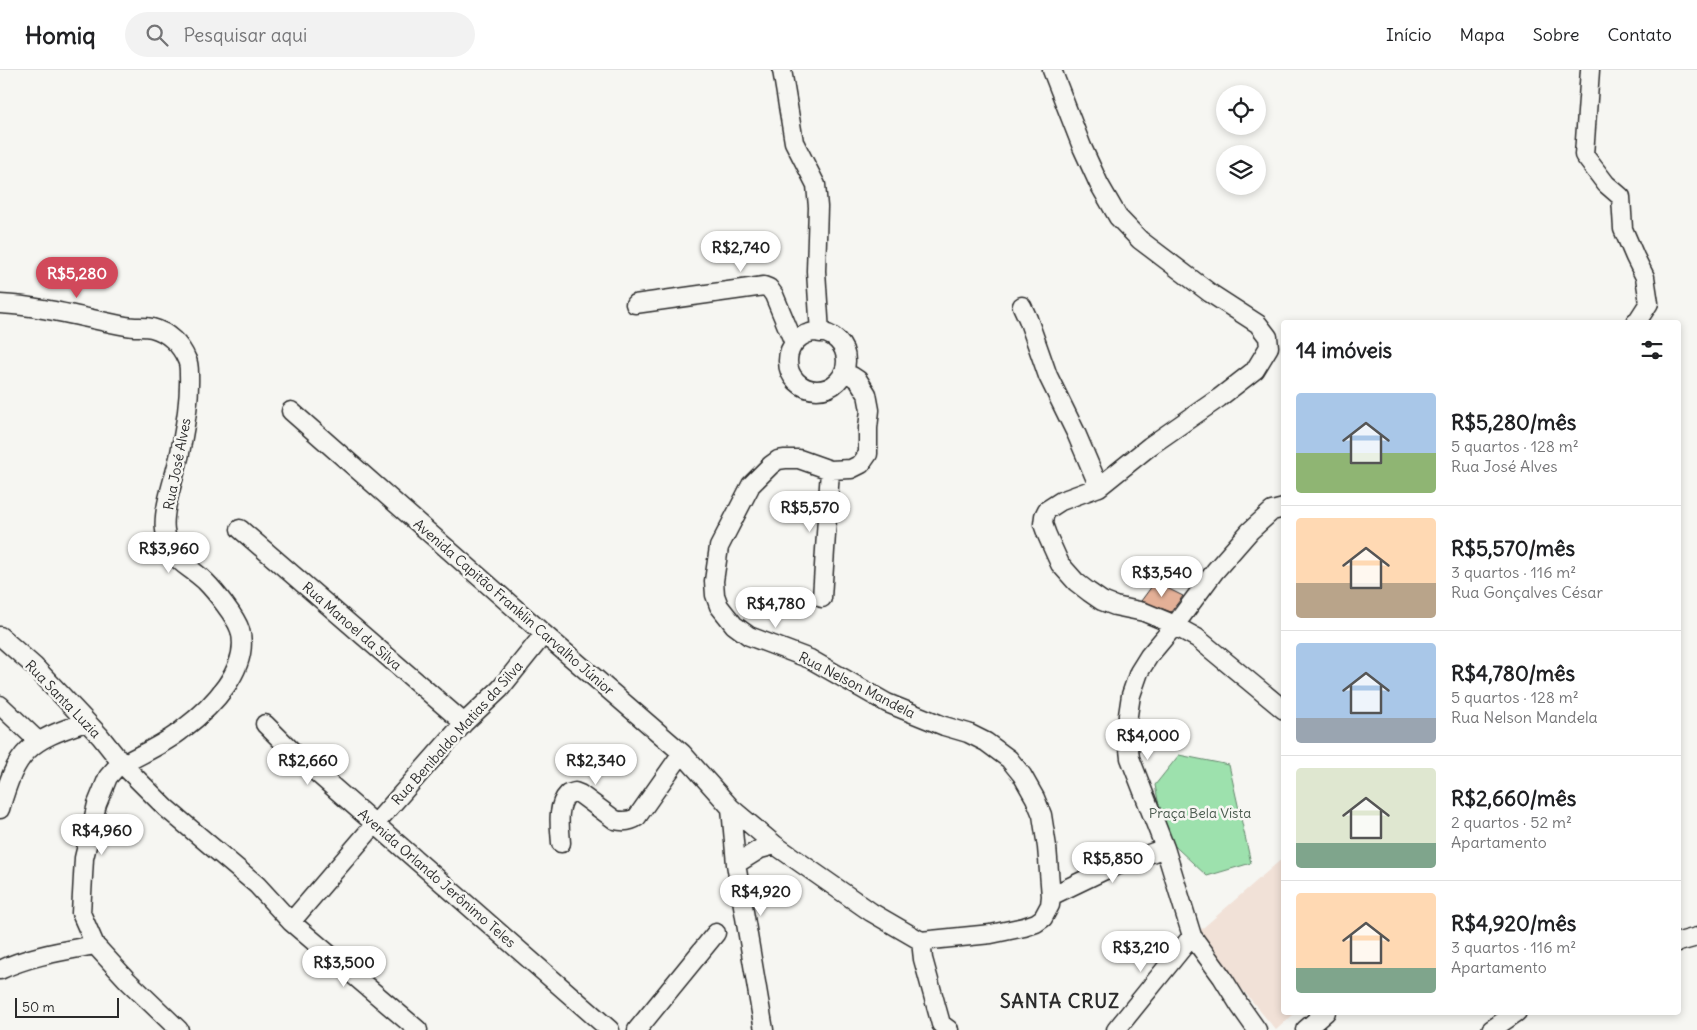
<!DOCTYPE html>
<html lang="pt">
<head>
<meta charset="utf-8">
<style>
  body { margin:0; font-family:Delius,sans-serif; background:#f2f2f2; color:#202124; height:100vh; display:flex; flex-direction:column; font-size:19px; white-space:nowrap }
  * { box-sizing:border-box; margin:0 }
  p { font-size:16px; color:#757577 }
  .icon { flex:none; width:28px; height:28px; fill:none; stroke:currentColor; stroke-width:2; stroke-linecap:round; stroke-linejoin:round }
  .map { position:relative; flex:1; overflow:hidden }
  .drawer { position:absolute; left:1281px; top:250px; width:400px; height:695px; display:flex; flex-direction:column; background:#fff; border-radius:5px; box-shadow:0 2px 8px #0003 }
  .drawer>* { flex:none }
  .buttons { position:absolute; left:1216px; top:15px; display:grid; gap:10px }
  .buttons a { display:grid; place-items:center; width:50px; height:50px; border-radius:50%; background:#fff; box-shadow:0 2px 8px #0003; font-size:25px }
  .scale { position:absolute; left:15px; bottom:12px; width:104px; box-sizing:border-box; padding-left:5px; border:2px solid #2b2b2b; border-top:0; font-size:14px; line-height:18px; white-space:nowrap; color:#2b2b2b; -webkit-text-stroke:4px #f6f6f2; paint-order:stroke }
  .price { position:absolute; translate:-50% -42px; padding:0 11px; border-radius:18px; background:#fff; color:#222; font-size:16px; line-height:32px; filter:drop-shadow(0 1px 2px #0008) }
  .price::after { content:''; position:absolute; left:50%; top:30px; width:15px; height:11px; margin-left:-8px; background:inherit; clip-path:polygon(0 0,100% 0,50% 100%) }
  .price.active { background:#d1495b; color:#fff }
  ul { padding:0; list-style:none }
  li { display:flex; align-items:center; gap:15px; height:125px; padding:0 15px }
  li+li { border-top:1px solid #e0e0e0 }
  li span { display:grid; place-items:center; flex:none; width:140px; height:100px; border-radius:5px; color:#555 }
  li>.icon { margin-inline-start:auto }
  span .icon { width:60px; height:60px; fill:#fffc; stroke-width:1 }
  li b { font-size:21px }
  h2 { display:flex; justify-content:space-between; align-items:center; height:60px; padding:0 15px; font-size:21px }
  header { display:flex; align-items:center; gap:30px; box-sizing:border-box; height:70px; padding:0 25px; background:#fff; border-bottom:1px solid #e0e0e0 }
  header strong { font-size:24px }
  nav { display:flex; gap:28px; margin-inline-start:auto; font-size:18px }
  .search { width:350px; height:45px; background:#f2f2f2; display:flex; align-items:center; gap:12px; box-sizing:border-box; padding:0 18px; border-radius:28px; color:#757577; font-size:19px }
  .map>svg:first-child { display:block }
  .built { fill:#f1e1d7 }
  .green { fill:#9de1ad; stroke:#64866c }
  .building { fill:#e4b097; stroke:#2b2b2b }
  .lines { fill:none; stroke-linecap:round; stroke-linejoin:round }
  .minor-casing { stroke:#2b2b2b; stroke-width:21 }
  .minor { stroke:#f6f6f2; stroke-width:18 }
  .labels { text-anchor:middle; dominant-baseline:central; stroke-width:5; stroke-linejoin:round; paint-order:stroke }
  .street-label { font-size:14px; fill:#2b2b2b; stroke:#f6f6f2 }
  .park-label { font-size:14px; fill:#48584c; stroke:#f6f6f2 }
  .district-label { font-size:19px; font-weight:bold; letter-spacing:1px; fill:#2b2b2b; stroke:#f6f6f2 }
</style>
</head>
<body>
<header>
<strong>Homiq</strong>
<div class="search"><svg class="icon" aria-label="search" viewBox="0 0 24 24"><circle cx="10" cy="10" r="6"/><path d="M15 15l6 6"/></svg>Pesquisar aqui</div>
<nav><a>Início</a><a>Mapa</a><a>Sobre</a><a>Contato</a></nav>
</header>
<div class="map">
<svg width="1697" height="960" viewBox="0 0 1697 960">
  <rect width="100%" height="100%" fill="#f6f6f2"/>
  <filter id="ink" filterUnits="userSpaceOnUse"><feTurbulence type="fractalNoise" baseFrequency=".02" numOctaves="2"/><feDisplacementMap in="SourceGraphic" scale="10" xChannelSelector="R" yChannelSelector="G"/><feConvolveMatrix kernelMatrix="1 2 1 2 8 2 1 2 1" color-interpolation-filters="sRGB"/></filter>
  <g filter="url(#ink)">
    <!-- built -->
    <path class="built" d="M1284,787V942L1295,943L1276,960L1196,864Z"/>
    <!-- green -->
    <path class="green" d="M1179,685L1229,695L1251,793L1207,806L1165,767L1155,715Z"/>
    <!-- building -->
    <path class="building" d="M1155,512L1183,526L1171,542L1141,531Z"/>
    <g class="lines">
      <!-- minor casing -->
      <g class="minor-casing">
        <path id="minor" d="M782,0L794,72L816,115L818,137L816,201L820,263
          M1052,0L1082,77L1099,114L1118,147L1140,170L1210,223L1258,254L1268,267L1269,277L1255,300L1219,328L1150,376L1099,417L1061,431L1047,440L1044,446L1043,454L1047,465L1060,494L1076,512L1089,522L1102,531L1115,536L1144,542L1168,552L1197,568L1284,640
          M1590,0L1584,85L1606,114L1621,127L1623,159L1635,187L1645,207L1649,233L1638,250L1635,252
          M0,234C43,236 84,248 126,256C135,258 144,256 152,258C168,262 181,275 187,290C189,294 189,299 189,304C190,331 185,356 180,383C176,404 162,439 165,460C170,493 185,492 205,511C215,521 236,547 240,560C251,598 211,638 183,659C163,676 137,685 115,699L108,707L97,734L84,788L81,843L95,875L128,911L179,960
          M635,234L764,216L769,218L774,225L794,273
          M1022,236L1028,249L1048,306L1076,363L1099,417
          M788 291a29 29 0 1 1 58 0a29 29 0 1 1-58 0Z
          M291,341L544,564L682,683L731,738L775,775L871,842L921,871L991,864L1024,857L1036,853L1043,848L1050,835L1051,826L1047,777L1042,745L1035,728L1022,705L1009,689L986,672L968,663L944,656L887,633L810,589L749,566L734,555L719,536L715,525L714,511L719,477L751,415L771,395L778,390L785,389H799L830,400L851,399L861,394L868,384V358L870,340L867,324L858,310L852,306L843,303
          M240,459L464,653
          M822,528L830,400
          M0,566L34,596L100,666L123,695L166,738L257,815L291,852L418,960
          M0,635L38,671
          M265,654L292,681L610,960
          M731,738L736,794L764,960
          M0,739C17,680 28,671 86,652
          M561,773C560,758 556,736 568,724L575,722L580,724L615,750C623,752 630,752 637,747L682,683
          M736,794L760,779L775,775
          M1051,826L1105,800L1165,778
          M291,852L375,754L464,653L500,619L544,564
          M921,871L923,889L941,954L949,960
          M1679,872L1697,867
          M0,900C29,886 63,881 95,875
          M637,960L716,863
          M1116,960L1192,866
          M1257,960L1240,936L1222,907L1192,866L1165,778L1130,688L1127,662L1128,645L1131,625L1139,602L1149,586L1175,555L1215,501L1250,461L1272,441L1284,438
          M1305,960L1326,942
          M1491,960L1517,942"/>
      </g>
      <!-- minor -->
      <use href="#minor" class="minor"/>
    </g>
  </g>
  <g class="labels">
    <!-- street labels -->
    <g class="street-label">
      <text transform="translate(177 394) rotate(-79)">Rua José Alves</text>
      <text transform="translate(514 537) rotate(41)">Avenida Capitão Franklin Carvalho Júnior</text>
      <text transform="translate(352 556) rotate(41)">Rua Manoel da Silva</text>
      <text transform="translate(857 615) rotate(27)">Rua Nelson Mandela</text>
      <text transform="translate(63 629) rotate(46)">Rua Santa Luzia</text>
      <text transform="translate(457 663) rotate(-48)">Rua Benibaldo Matias da Silva</text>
      <text transform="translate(437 808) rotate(41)">Avenida Orlando Jerônimo Teles</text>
    </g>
    <!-- park labels -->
    <g class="park-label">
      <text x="1200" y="743">Praça Bela Vista</text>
    </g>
    <!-- district labels -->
    <g class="district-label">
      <text x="1060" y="931">SANTA CRUZ</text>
    </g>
  </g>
</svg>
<div class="buttons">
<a><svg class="icon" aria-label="locate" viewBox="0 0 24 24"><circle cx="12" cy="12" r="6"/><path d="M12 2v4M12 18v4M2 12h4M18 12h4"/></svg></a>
<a><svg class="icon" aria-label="layers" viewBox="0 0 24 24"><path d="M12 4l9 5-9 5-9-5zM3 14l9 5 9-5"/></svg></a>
</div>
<div class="scale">50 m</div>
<b class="price" style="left:741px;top:203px">R$2,740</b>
<b class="price active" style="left:77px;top:229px">R$5,280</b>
<b class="price" style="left:810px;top:463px">R$5,570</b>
<b class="price" style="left:169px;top:504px">R$3,960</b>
<b class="price" style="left:1162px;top:528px">R$3,540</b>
<b class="price" style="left:776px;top:559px">R$4,780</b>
<b class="price" style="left:1148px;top:691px">R$4,000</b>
<b class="price" style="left:308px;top:716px">R$2,660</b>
<b class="price" style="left:596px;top:716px">R$2,340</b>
<b class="price" style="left:102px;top:786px">R$4,960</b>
<b class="price" style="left:1113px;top:814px">R$5,850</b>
<b class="price" style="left:761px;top:847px">R$4,920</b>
<b class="price" style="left:1141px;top:903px">R$3,210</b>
<b class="price" style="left:344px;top:918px">R$3,500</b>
<section class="drawer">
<h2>14 imóveis<svg class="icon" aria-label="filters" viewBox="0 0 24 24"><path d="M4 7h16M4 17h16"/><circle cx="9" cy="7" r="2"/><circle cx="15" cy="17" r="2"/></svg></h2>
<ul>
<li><span style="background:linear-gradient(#a9c7e8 60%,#8fb573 0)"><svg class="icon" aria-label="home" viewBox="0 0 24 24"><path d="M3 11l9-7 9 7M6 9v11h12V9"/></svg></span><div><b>R$5,280/mês</b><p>5 quartos · 128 m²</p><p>Rua José Alves</p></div></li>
<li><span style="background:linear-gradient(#ffd9b3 65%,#b9a48a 0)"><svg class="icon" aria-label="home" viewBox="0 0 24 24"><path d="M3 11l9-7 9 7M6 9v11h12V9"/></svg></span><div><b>R$5,570/mês</b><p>3 quartos · 116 m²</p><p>Rua Gonçalves César</p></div></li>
<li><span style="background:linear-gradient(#a9c7e8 75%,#9aa5b1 0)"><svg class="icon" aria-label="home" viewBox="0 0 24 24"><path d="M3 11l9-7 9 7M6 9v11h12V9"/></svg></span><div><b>R$4,780/mês</b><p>5 quartos · 128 m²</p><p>Rua Nelson Mandela</p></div></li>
<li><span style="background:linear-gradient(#dfe7d0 75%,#7fa58c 0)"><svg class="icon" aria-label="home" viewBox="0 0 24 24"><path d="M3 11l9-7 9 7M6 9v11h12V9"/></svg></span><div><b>R$2,660/mês</b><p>2 quartos · 52 m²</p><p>Apartamento</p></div></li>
<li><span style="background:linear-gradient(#ffd9b3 75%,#7fa58c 0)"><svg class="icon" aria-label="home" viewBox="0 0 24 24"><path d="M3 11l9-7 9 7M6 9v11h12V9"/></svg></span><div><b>R$4,920/mês</b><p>3 quartos · 116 m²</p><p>Apartamento</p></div></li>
</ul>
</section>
</div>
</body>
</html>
